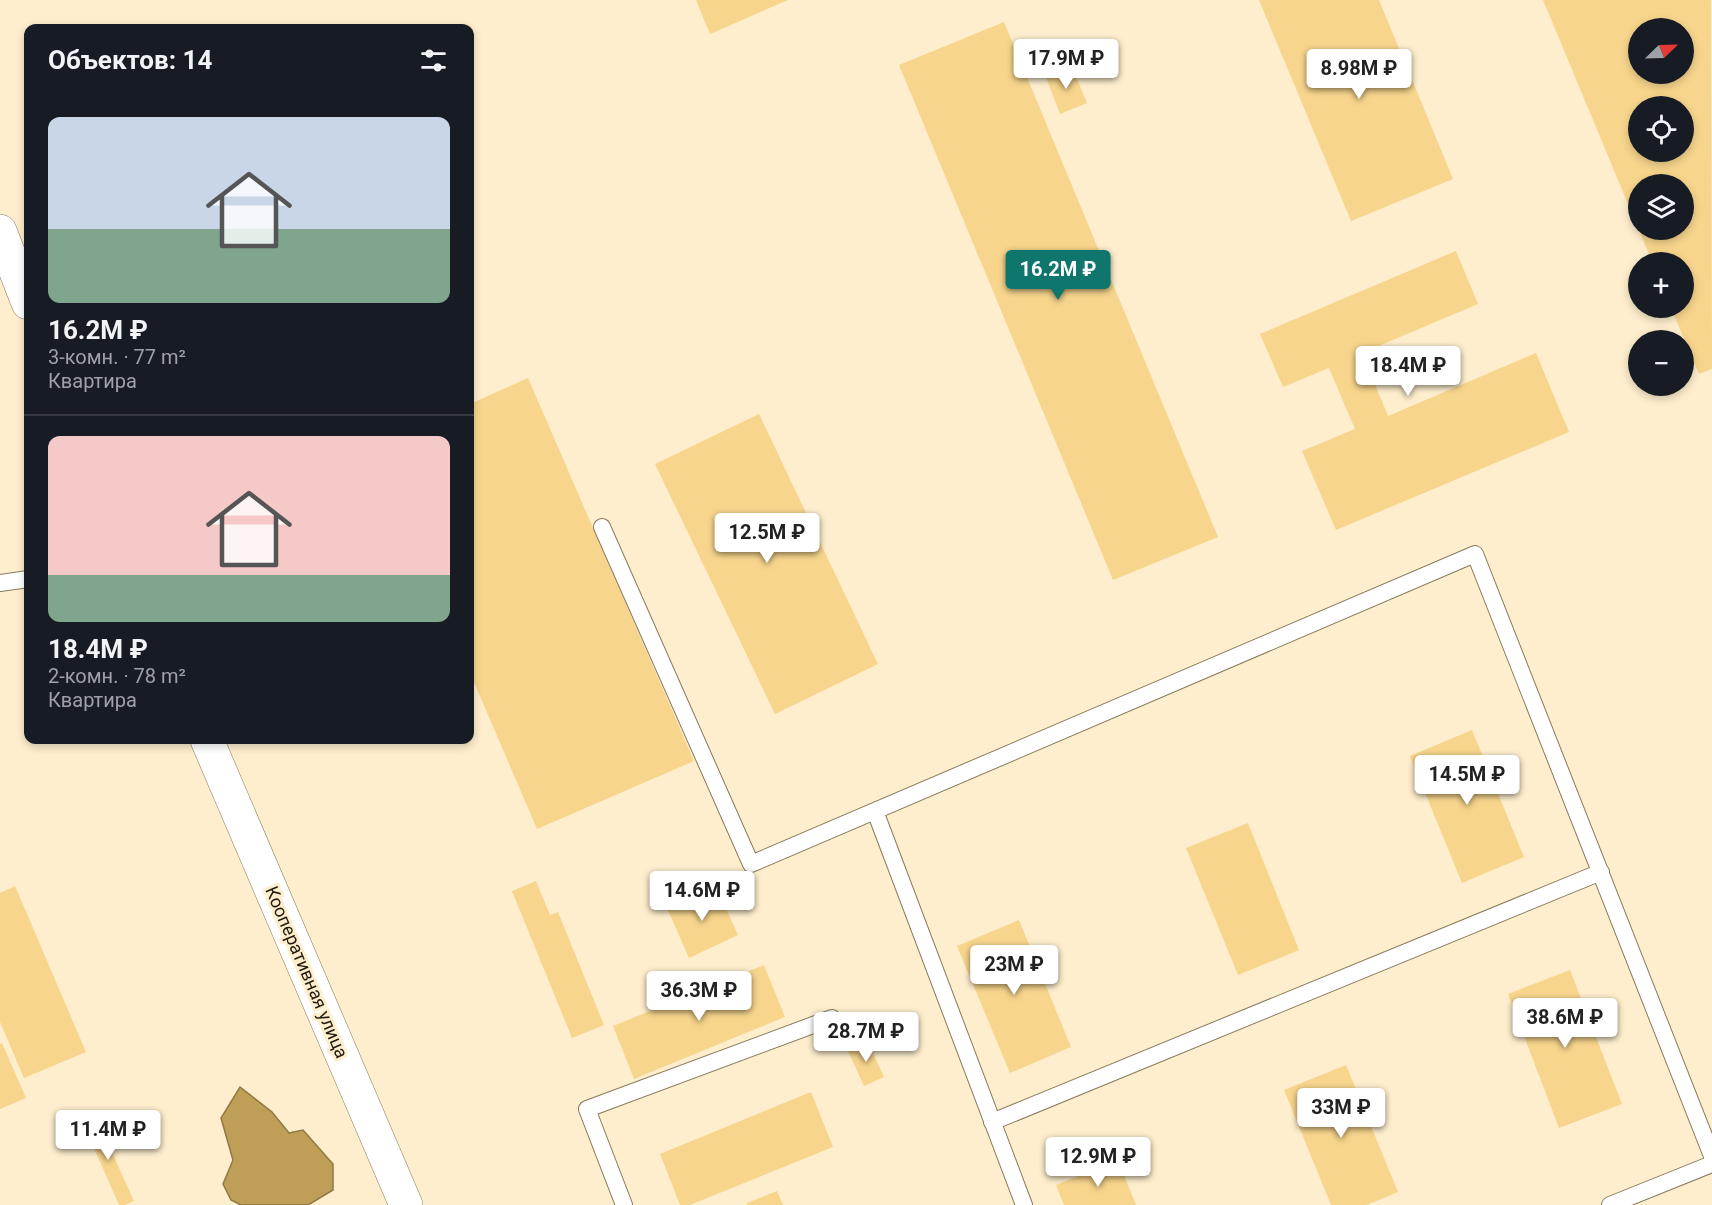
<!DOCTYPE html>
<html lang="ru">
<head>
<meta charset="utf-8">
<style>
  body { margin:0; font-family:Roboto,sans-serif; background:#20242c; color:#f1f3f6; height:100vh; display:flex; flex-direction:column; font-size:22px; white-space:nowrap }
  * { box-sizing:border-box; margin:0 }
  p { font-size:20px; color:#9ea1a6 }
  .icon { flex:none; width:33px; height:33px; fill:none; stroke:currentColor; stroke-width:2; stroke-linecap:round; stroke-linejoin:round }
  .map { position:relative; flex:1; overflow:hidden }
  .side { position:absolute; left:24px; top:24px; width:450px; height:720px; display:flex; flex-direction:column; background:#171b24; border-radius:12px; box-shadow:0 3px 9px #0003 }
  .side>* { flex:none }
  .needle { width:39px; rotate:67deg }
  .controls { position:absolute; left:1628px; top:18px; display:grid; gap:12px }
  .controls a { display:grid; place-items:center; width:66px; height:66px; border-radius:50%; background:#171b24; box-shadow:0 3px 9px #0003; font-size:30px }
  .price { position:absolute; translate:-50% -51px; padding:0 14px; border-radius:6px; background:#fff; color:#222; font-size:20px; line-height:39px; filter:drop-shadow(0 2px 3px #0008) }
  .price::after { content:''; position:absolute; left:50%; top:36px; width:18px; height:14px; margin-left:-9px; background:inherit; clip-path:polygon(0 0,100% 0,50% 100%) }
  .price.current { background:#0f766e; color:#fff }
  ul { padding:0; list-style:none }
  li { display:grid; align-content:center; gap:12px; height:318px; padding:0 24px }
  li+li { border-top:2px solid #363941 }
  li span { display:grid; place-items:center; height:186px; border-radius:12px; color:#555 }
  li>.icon { margin-inline-start:auto }
  span .icon { width:108px; height:108px; fill:#fffc; stroke-width:1 }
  li b { font-size:26px }
  h2 { display:flex; justify-content:space-between; align-items:center; height:72px; padding:0 24px; font-size:26px }
  .map>svg:first-child { display:block }
  .water { fill:#bf9f58; stroke:#907842; stroke-width:1.5 }
  .building { fill:#f7d58c; fill-rule:evenodd }
  .lines { fill:none; stroke-linecap:round; stroke-linejoin:round }
  .service-casing { stroke:#887a5c; stroke-width:18 }
  .tertiary-casing { stroke:#887a5c; stroke-width:34 }
  .service { stroke:#fff; stroke-width:16 }
  .tertiary { stroke:#fff; stroke-width:33 }
  .labels { text-anchor:middle; dominant-baseline:central; stroke-width:6; stroke-linejoin:round; paint-order:stroke }
  .street-label { font-size:18px; fill:#221c10; stroke:#feeecd }
</style>
</head>
<body>
<div class="map">
<svg width="1712" height="1205" viewBox="0 0 1712 1205">
  <rect width="100%" height="100%" fill="#feeecd"/>
  <!-- water -->
  <path class="water" d="M240,1087L272,1112L289,1133L303,1130L333,1164V1190L308,1205H241L231,1200L223,1184L233,1160L221,1118Z"/>
  <!-- building -->
  <path class="building" d="M696,0H788L710,34Z
    M1259,0H1379L1453,179L1351,221Z
    M1543,0H1711L1712,369L1699,374L1671,308H1683V262H1652L1639,230H1683V184H1638V228ZM1638,28H1683V74H1638ZM1638,106H1683V152H1638Z
    M1004,22L1218,537L1113,580L899,65Z
    M1072,67L1087,103L1060,114L1046,77Z
    M1456,251L1478,304L1362,353L1388,416L1536,353L1569,432L1336,530L1302,451L1355,429L1329,368L1283,387L1260,334Z
    M528,378L694,761L537,829L470,673V404Z
    M759,414L878,664L775,714L655,464Z
    M1472,730L1524,857L1462,883L1410,756Z
    M1248,823L1299,950L1238,975L1186,848Z
    M536,881L550,915L558,912L604,1025L572,1038L512,891Z
    M15,886L86,1052L24,1078L0,1022V893Z
    M716,886L738,935L689,958L667,908Z
    M1019,920L1071,1047L1010,1073L957,946Z
    M764,965L785,1017L634,1079L613,1026Z
    M1570,970L1622,1104L1559,1128L1508,994Z
    M867,1040L884,1077L864,1086L847,1049Z
    M2,1043L26,1098L0,1109V1044Z
    M1346,1065L1398,1192L1367,1205H1331L1284,1090Z
    M811,1092L833,1147L690,1205H680L660,1154Z
    M95,1115L134,1201L125,1205H119L82,1121Z
    M1118,1160L1136,1205H1064L1056,1185Z
    M777,1191L783,1205H747V1203Z"/>
  <g class="lines">
    <!-- service casing -->
    <g class="service-casing">
      <path id="service" d="M602,527L751,864L1475,554L1712,1156
        M0,583L28,579
        M875,811L1024,1205
        M992,1122L1601,872
        M624,1205L587,1109L832,1018
        M1610,1205L1712,1164"/>
    </g>
    <!-- tertiary casing -->
    <g class="tertiary-casing">
      <path id="tertiary" d="M0,231L28,303
        M207,740L406,1205"/>
    </g>
    <!-- service -->
    <use href="#service" class="service"/>
    <!-- tertiary -->
    <use href="#tertiary" class="tertiary"/>
  </g>
  <g class="labels">
    <!-- street labels -->
    <g class="street-label">
      <text transform="translate(307 972) rotate(67)">Кооперативная улица</text>
    </g>
  </g>
</svg>
<div class="controls">
<a><svg class="needle" viewBox="-14 -14 28 28"><path d="M0-13l5 13h-10z" fill="#e53935"/><path d="M0 13l5-13h-10z" fill="#9ea1a6"/></svg></a>
<a><svg class="icon" aria-label="locate" viewBox="0 0 24 24"><circle cx="12" cy="12" r="6"/><path d="M12 2v4M12 18v4M2 12h4M18 12h4"/></svg></a>
<a><svg class="icon" aria-label="layers" viewBox="0 0 24 24"><path d="M12 4l9 5-9 5-9-5zM3 14l9 5 9-5"/></svg></a>
<a>+</a>
<a>−</a>
</div>
<b class="price" style="left:1066px;top:90px">17.9M ₽</b>
<b class="price" style="left:1359px;top:100px">8.98M ₽</b>
<b class="price current" style="left:1058px;top:301px">16.2M ₽</b>
<b class="price" style="left:1408px;top:397px">18.4M ₽</b>
<b class="price" style="left:767px;top:564px">12.5M ₽</b>
<b class="price" style="left:1467px;top:806px">14.5M ₽</b>
<b class="price" style="left:702px;top:922px">14.6M ₽</b>
<b class="price" style="left:1014px;top:996px">23M ₽</b>
<b class="price" style="left:699px;top:1022px">36.3M ₽</b>
<b class="price" style="left:1565px;top:1049px">38.6M ₽</b>
<b class="price" style="left:866px;top:1063px">28.7M ₽</b>
<b class="price" style="left:1341px;top:1139px">33M ₽</b>
<b class="price" style="left:108px;top:1161px">11.4M ₽</b>
<b class="price" style="left:1098px;top:1188px">12.9M ₽</b>
<section class="side">
<h2>Объектов: 14<svg class="icon" aria-label="filters" viewBox="0 0 24 24"><path d="M4 7h16M4 17h16"/><circle cx="9" cy="7" r="2"/><circle cx="15" cy="17" r="2"/></svg></h2>
<ul>
<li><span style="background:linear-gradient(#c9d6e8 60%,#7fa58c 0)"><svg class="icon" aria-label="home" viewBox="0 0 24 24"><path d="M3 11l9-7 9 7M6 9v11h12V9"/></svg></span><div><b>16.2M ₽</b><p>3-комн. · 77 m²</p><p>Квартира</p></div></li>
<li><span style="background:linear-gradient(#f6c9c9 75%,#7fa58c 0)"><svg class="icon" aria-label="home" viewBox="0 0 24 24"><path d="M3 11l9-7 9 7M6 9v11h12V9"/></svg></span><div><b>18.4M ₽</b><p>2-комн. · 78 m²</p><p>Квартира</p></div></li>
</ul>
</section>
</div>
</body>
</html>
